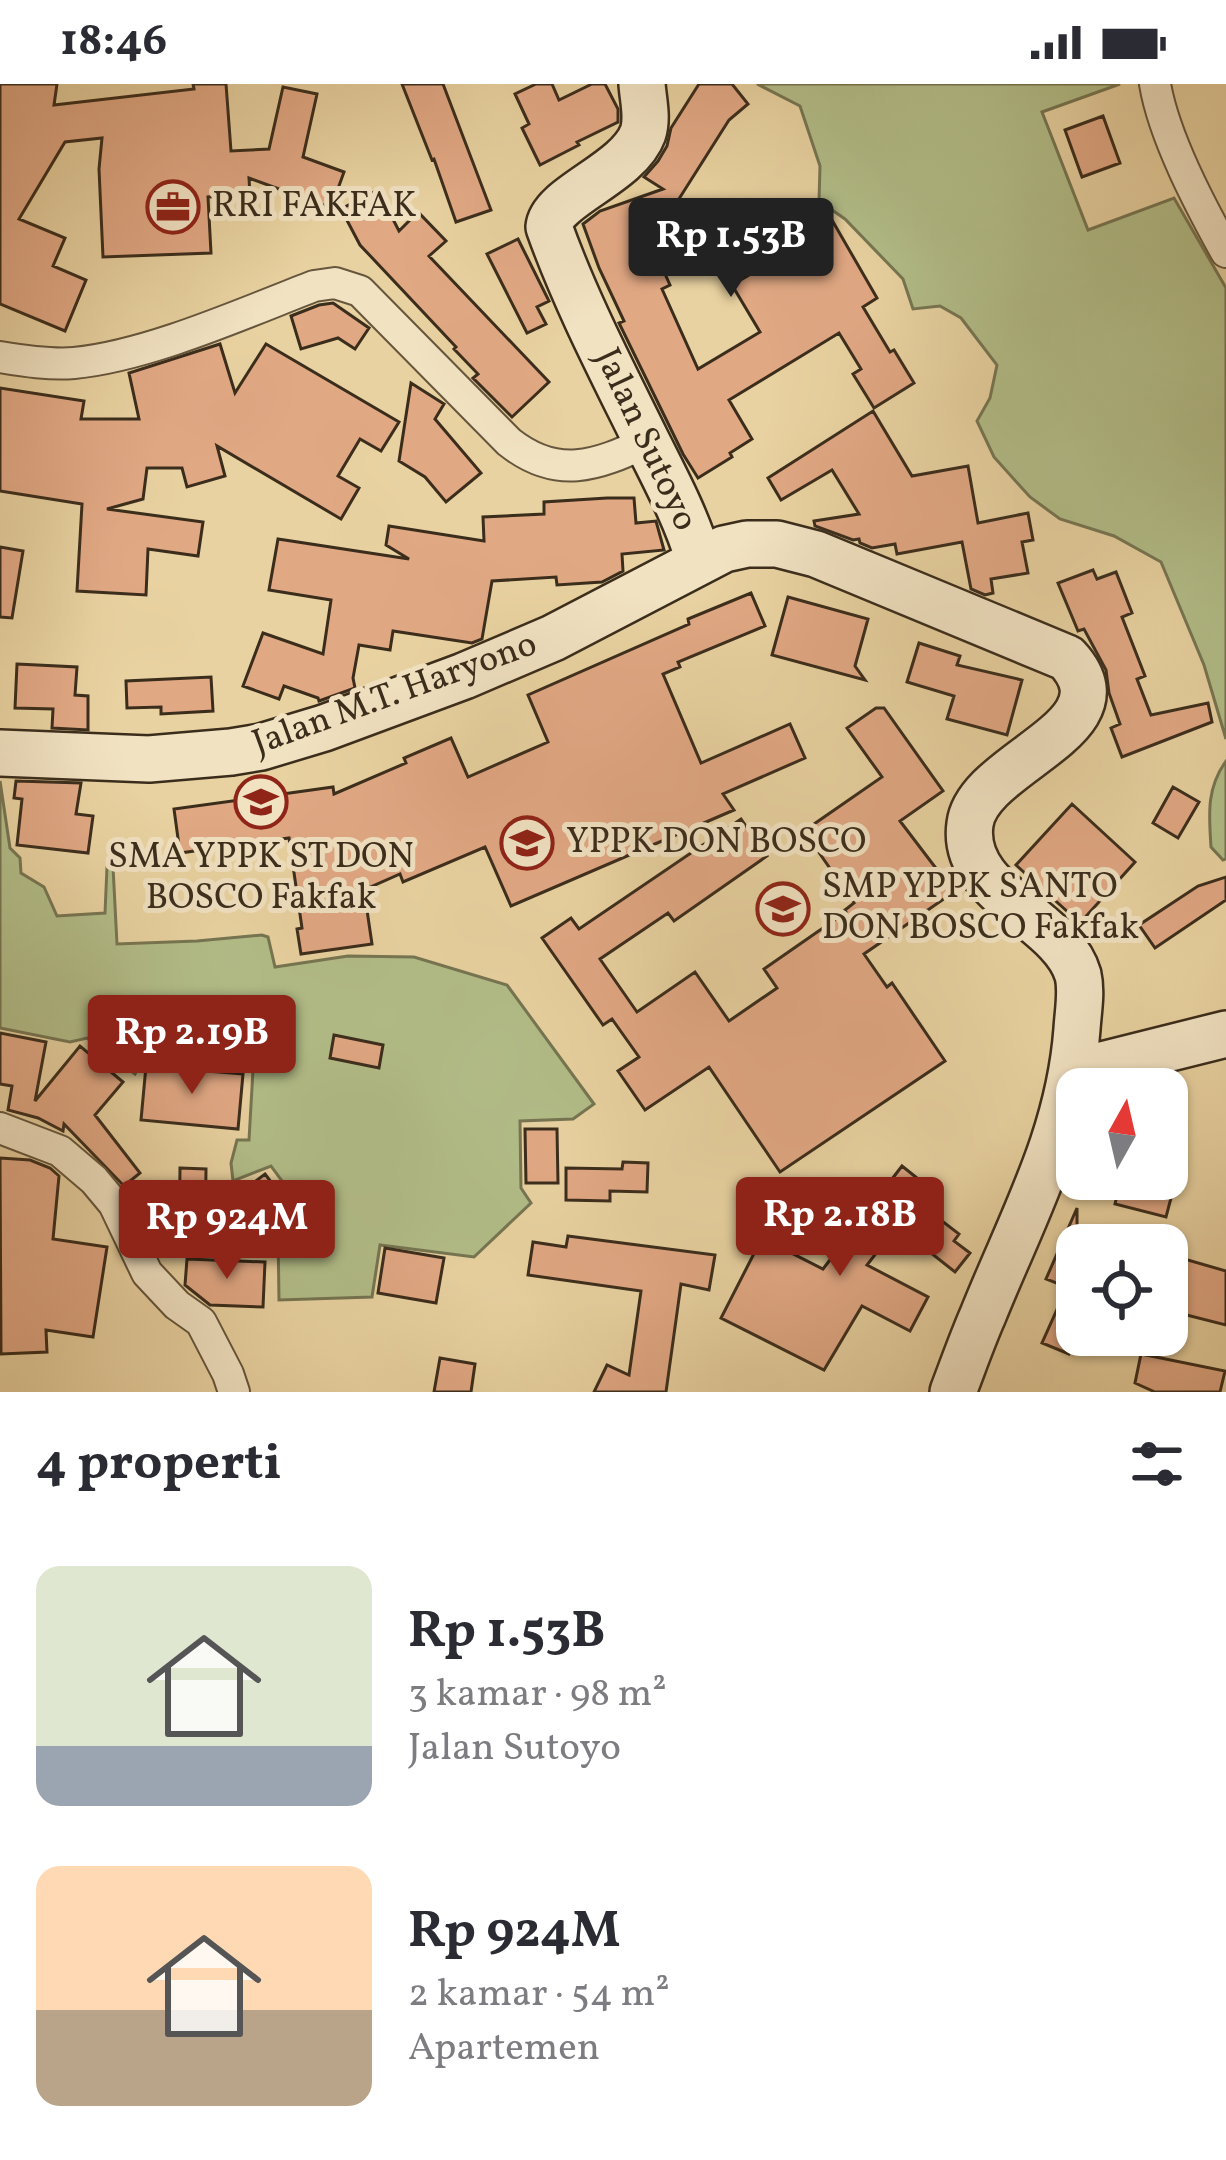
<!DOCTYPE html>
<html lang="id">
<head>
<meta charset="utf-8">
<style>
  body { margin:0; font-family:Vollkorn,serif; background:#f7f7f7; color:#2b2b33; height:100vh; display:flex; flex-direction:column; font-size:45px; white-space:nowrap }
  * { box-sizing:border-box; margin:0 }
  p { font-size:39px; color:#7c7c81 }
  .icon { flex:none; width:66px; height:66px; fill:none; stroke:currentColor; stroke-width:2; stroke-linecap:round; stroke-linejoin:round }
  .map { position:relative; height:1308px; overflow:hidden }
  .drawer { display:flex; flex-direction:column; background:#fff; flex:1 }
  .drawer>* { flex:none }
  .needle { width:78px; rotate:8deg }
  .buttons { position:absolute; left:1056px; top:984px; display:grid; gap:24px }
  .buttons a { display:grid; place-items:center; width:132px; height:132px; border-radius:24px; background:#fff; box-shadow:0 3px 9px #0004; font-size:60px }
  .price { position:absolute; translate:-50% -102px; padding:0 27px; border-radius:12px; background:#8f2418; color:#fff; font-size:39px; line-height:78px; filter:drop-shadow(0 3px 6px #0008) }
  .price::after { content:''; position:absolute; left:50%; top:72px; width:36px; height:27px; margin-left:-18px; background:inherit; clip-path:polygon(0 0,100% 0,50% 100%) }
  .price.selected { background:#222; color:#fff }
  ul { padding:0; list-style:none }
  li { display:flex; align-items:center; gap:36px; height:300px; padding:0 36px }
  li span { display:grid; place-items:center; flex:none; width:336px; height:240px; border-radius:24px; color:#555 }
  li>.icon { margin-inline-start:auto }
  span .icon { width:144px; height:144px; fill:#fffc; stroke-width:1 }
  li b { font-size:51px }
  h2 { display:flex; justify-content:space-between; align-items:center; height:144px; padding:0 36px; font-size:51px }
  .status { display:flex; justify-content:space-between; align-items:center; height:84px; padding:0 60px; background:#fff; direction:ltr }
  .status svg { height:33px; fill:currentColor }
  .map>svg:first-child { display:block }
  .green { fill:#b2bd88; stroke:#767552; stroke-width:3 }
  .building { fill:#e1a884; stroke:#3b2d1c; stroke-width:3 }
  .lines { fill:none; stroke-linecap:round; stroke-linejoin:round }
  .minor-casing { stroke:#66563d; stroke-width:34 }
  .secondary-casing { stroke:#3b2d1c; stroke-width:50 }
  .minor { stroke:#f1e2c2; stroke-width:30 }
  .secondary { stroke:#f1e2c2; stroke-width:45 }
  .labels { text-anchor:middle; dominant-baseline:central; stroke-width:10; stroke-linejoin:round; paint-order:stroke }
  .poi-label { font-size:36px; fill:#3b2d1c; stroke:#f1e2c2; text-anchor:start }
  .street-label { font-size:36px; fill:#3b2d1c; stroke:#f1e2c2 }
</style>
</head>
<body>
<div class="status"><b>18:46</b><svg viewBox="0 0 49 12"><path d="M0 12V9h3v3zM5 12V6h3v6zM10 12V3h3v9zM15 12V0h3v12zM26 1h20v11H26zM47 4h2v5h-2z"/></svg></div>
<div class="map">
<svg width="1226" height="1308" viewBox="0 0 1226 1308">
  <rect width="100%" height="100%" fill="#e9d2a1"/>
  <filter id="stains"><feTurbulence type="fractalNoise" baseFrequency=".00167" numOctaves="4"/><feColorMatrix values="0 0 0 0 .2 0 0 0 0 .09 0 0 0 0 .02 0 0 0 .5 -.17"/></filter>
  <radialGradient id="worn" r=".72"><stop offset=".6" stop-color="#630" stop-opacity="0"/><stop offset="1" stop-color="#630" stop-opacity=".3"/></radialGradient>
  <!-- green -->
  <path class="green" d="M757,0H1120L1042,28L1088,146L1174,114L1226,204V655L1204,581L1161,478L1114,452L1060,435L1030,413L994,373L977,337L990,314L997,281L961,234L940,222L913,225L903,195L845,135L819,117L820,82L800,22Z
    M1226,677V775L1223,776L1211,763C1209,731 1206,705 1226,677Z
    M0,697L10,764L20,774L21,789L44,803L57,832L105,829L107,783H113L117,860L197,857L262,851L268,853L275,883L348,872L414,873L507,901L594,1020L573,1035L520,1037L521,1104L531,1119L474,1173L380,1161L372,1213L279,1216L278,1150L305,1128L271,1082L233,1097L231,1079L237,1056H249L253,986L143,976L135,990L87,954L70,958L0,944Z"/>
  <!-- building -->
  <path class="building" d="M0,0H57L54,21L194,5L193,0H226L231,67L269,65L283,3L317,10L303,73L344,88L331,124L249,94L250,111L208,113L211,169L103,173L99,85L102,54L65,58L19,135L65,154L53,182L86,196L65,247L0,220Z
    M402,0H443L491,126L456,138L434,75L432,76Z
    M536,0H552L559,16L592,0H605L618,25V38L577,58L579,61L540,81L522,44L529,40L515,10Z
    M699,0H732L748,20L729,36L651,159L670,201L662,205L698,285L760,248L732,201L785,170L783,166L832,136L877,214L863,223L890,268L894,266L914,299L874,324L853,290L861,285L839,249L729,316L752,355L730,369L732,373L698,394L683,370L619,239L624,237L599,184L583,140L600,127L663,105L644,93L658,77L667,62L671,44Z
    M1103,32L1120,79L1082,93L1065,46Z
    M378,106L399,147L418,128L446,157L429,172L549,298L512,333L473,294L478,290L454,265L456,263L360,161L341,125Z
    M518,155L549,217L537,223L546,240L527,249L487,170Z
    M333,219L369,244L355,265L338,254L301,265L291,232L319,221Z
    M220,260L235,309L266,260L399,338L381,367L360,355L338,392L359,404L341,435L217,362L225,392L187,403L182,384H147L143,415L107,425L203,438L198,472L148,465L146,511L77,507L82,420L0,407V304L84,317L81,335H139L129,289Z
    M411,299L444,320L435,335L481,389L446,418L425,393L399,377Z
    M873,327L912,392L968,382L978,439L1028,429L1033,456L1022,458L1028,489L991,495L993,509L985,511L971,505L962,458L897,470L895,460L872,464L860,459L859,455L853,456L815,442L814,437L859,430L832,386L781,416L768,394Z
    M607,414H634L636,439L656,437L664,466L622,470L623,487L602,498L557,501L556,493L492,497L482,555L472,559L393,547L390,566L359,561L353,594L355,604L319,617L318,614L284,602L279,615L243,602L263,549L323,570L331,516L269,506L278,455L409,475L386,461L389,442L484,457L483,433L544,430V418Z
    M0,463L23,467L12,534L0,533Z
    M1093,486L1097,495L1116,488L1132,529L1122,533L1145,592L1137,595L1151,631L1208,619L1212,638L1122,673L1111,644L1120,640L1109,609L1106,586L1084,545L1078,547L1058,499Z
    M751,509L765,542L678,578L680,583L663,590L701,679L790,640L805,674L723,710L734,726L511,822L485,763L403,798L400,790L364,806L372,860L301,870L297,845L302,844L289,754L180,769L174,725L333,703L334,710L406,679L404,674L451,654L468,693L548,658L528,611L689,540L688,535Z
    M788,513L868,535L855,582L865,596L772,571Z
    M919,559L960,572L957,581L1022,596L1007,651L947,635L954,612L907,598Z
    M17,580L77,583L75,611L88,612V646L52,644L53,625L15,624Z
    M211,593L213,627L161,630V623L127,624L126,597Z
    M876,624H884L943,707L900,737L954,808L864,870L887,903L892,899L945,977L780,1088L709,983L645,1026L618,987L639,973L612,935L603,941L542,854L571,834L579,845L741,735L767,772L674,837L668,829L600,875L637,928L695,888L729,937L777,904L764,885L846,828L845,826L854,819L804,747L882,693L847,644Z
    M16,697L81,699L76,730L93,732L88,769L17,761L22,715L14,714Z
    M1173,703L1199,718L1178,754L1153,739Z
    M1072,720L1135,778L1080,839L1016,781Z
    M1226,793V816L1155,864L1139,841L1198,802Z
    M0,949L46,958L35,1017L80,962L123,998L95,1031L140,1089L124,1102L64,1040L63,1047L38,1034L8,1026L12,1002L0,1000Z
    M334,951L383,961L379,984L330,974Z
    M146,982L243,990L238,1045L141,1036Z
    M525,1045H557L558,1099H526Z
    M0,1074L30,1076L50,1084L59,1092L53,1155L107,1163L93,1253L46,1246L47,1268L1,1270Z
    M623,1078L648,1079L647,1108L610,1107V1117L566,1116V1084L622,1085Z
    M902,1082L927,1102L916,1117L959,1150L954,1157L970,1169L955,1188L897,1142L867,1181L928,1213L910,1247L862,1222L824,1286L721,1234L762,1154L823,1185Z
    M180,1084L206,1085L205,1164H179Z
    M265,1090L296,1131L274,1147L244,1106Z
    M1121,1095H1176L1166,1133L1115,1120Z
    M1077,1124V1253L1069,1270L1042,1259L1067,1203L1046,1195Z
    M568,1152L715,1171L709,1206L681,1200L666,1308H594L607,1281L629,1291L641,1207L528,1191L533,1158L566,1163Z
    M385,1164L444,1174L436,1219L378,1209Z
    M1167,1170L1226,1187V1241L1167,1226Z
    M187,1175L265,1178L263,1223L210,1221L185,1201Z
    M1141,1270L1225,1287L1220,1308H1155L1135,1299Z
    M440,1274L475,1280L471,1308H434Z"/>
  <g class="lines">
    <!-- minor casing -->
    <g class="minor-casing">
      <path id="minor" d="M1155,0C1164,53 1200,121 1226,168
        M0,273C24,277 50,281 74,279C148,272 244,229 314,202L335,199L360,207L509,358C557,396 596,382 647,358
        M0,1044L60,1067L94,1096L114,1120L147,1189L177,1221L201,1238L228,1290L234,1308"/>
    </g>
    <!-- secondary casing -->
    <g class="secondary-casing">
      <path id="secondary" d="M642,0C643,15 648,34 643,49C628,90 552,112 549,143C575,216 612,287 646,356C666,396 686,433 699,476
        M0,669L149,675L231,668L261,663L324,644L464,592L553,554L724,465L747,460H777L816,470L1067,574C1133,645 978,677 970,740C960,810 1062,834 1078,891C1082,908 1078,928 1077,945C1069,1052 1022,1134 983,1231C972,1256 963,1282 953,1308
        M1074,988L1226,950"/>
    </g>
    <!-- minor -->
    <use href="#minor" class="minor"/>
    <!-- secondary -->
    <use href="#secondary" class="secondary"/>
  </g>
  <!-- icons -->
  <defs>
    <g id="office-ring" transform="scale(2.7)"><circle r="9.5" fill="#f1e2c2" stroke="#8f2418" stroke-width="1.5"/><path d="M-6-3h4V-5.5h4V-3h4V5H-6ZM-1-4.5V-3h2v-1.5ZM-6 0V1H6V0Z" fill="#8f2418"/></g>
    <g id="school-ring" transform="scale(2.7)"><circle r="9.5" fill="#f1e2c2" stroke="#8f2418" stroke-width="1.5"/><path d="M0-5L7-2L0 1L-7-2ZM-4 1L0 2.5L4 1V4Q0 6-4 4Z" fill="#8f2418"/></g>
  </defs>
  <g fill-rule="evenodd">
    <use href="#office-ring" x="173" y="123"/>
    <use href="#school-ring" x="261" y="718"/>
    <use href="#school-ring" x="527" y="759"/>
    <use href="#school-ring" x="783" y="825"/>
  </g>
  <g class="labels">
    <!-- poi labels -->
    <g class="poi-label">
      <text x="212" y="123">RRI FAKFAK</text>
      <text x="566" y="759">YPPK DON BOSCO</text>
      <text x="261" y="774" text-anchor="middle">SMA YPPK ST DON<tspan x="261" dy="41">BOSCO Fakfak</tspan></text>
      <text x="822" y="804">SMP YPPK SANTO<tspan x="822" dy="41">DON BOSCO Fakfak</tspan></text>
    </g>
    <!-- street labels -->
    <g class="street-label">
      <text transform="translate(645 356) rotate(65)">Jalan Sutoyo</text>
      <text transform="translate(395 611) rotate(-20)">Jalan M.T. Haryono</text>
    </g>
  </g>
  <rect width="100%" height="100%" filter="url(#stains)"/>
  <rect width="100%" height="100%" fill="url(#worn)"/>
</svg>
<div class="buttons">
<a><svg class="needle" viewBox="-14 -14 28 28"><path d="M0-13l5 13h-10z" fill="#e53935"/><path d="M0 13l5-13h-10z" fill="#7c7c81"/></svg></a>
<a><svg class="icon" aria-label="locate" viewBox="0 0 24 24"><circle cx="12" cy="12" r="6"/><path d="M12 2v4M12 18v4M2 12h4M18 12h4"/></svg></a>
</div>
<b class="price selected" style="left:731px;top:216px">Rp 1.53B</b>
<b class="price" style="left:192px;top:1013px">Rp 2.19B</b>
<b class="price" style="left:840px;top:1195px">Rp 2.18B</b>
<b class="price" style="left:227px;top:1198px">Rp 924M</b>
</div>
<section class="drawer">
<h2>4 properti<svg class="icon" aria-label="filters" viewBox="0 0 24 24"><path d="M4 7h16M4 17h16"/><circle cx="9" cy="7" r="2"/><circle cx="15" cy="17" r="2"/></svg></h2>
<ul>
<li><span style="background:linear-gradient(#dfe7d0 75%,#9aa5b1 0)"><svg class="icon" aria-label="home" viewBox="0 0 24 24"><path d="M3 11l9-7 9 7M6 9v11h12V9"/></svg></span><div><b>Rp 1.53B</b><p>3 kamar · 98 m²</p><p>Jalan Sutoyo</p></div></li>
<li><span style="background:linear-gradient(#ffd9b3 60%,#b9a48a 0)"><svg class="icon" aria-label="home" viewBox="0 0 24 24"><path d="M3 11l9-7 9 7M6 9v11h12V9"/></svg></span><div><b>Rp 924M</b><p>2 kamar · 54 m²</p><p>Apartemen</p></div></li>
</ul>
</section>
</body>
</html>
